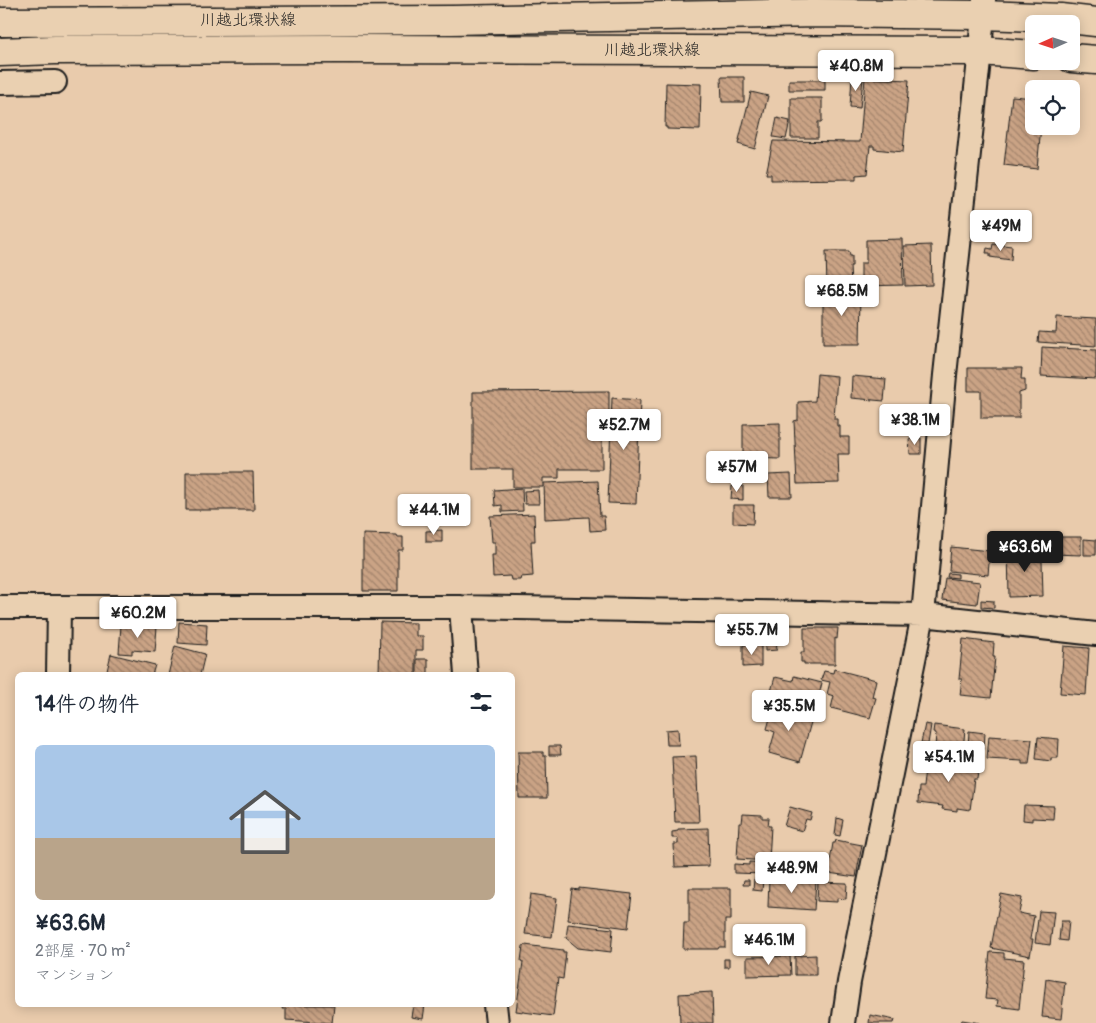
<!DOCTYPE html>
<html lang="ja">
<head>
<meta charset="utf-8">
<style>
  body { margin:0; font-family:Pangolin,"Klee One",sans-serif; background:#f6f6f7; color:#1f2937; height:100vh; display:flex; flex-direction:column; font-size:19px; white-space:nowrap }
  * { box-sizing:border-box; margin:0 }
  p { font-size:16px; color:#747a83 }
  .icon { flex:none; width:28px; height:28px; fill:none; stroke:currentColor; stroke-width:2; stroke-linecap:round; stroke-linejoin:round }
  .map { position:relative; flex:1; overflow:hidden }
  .drawer { position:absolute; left:15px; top:672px; width:500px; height:335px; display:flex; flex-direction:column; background:#fff; border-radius:8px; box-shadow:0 2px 12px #0003 }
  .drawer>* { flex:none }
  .needle { width:32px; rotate:267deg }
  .controls { position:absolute; left:1025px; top:15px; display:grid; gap:10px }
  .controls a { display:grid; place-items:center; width:55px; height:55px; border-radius:8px; background:#fff; box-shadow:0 2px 12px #0003; font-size:25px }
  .price { position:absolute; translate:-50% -42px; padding:0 11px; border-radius:5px; background:#fff; color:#222; font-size:16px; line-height:32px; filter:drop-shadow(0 1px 2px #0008) }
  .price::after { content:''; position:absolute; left:50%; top:30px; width:15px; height:11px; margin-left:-8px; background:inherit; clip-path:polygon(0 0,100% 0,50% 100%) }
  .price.on { background:#1c1c1c; color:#fff }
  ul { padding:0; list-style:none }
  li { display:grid; align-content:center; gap:10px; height:265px; padding:0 20px }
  li span { display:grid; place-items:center; height:155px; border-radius:8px; color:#555 }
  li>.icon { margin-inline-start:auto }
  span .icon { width:90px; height:90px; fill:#fffc; stroke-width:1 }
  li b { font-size:21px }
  h2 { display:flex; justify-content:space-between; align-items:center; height:60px; padding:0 20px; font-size:21px }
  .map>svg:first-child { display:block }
  .building { fill:url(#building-back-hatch); stroke:#1c1c1c }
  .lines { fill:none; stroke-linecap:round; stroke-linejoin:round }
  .minor-casing { stroke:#1c1c1c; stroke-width:26 }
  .secondary-casing { stroke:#1c1c1c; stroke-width:31 }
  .minor { stroke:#ead0b1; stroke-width:22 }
  .secondary { stroke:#ead0b1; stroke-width:28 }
  .labels { text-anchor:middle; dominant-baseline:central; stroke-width:4; stroke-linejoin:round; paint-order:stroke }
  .street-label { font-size:16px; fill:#1c1c1c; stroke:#ead0b1 }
</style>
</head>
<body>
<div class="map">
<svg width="1096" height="1023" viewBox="0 0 1096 1023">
  <defs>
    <pattern id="building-back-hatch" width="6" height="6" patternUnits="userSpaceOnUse" patternTransform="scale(1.25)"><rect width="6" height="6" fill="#caa385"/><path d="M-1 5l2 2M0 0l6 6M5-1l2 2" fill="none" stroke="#a3846c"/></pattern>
  </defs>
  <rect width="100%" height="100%" fill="#e9cbac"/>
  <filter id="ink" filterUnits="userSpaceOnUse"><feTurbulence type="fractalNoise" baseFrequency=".02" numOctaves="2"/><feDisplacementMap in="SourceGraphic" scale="10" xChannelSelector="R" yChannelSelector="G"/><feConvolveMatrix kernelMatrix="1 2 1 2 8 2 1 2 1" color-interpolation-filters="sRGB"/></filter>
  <g filter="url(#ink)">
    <!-- building -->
    <path class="building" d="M721,77H744V102H722Z
      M852,77L863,78L860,108L850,107Z
      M865,78L909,80L903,152L874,149V146H870L867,174L856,175V179L771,180V174H766L773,141L860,142Z
      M789,80H825V90H789Z
      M666,83L701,84L700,130L667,129V127H665Z
      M751,92L768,96L755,149L738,144Z
      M1012,96L1034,98V126H1041L1037,169L1004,165Z
      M791,98H822V122H818V138H791Z
      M777,118L790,121L786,139L773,137Z
      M902,239L903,285L861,286V263H866V240Z
      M993,244L1012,246L1011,260L990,257V253H986L987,248L992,249Z
      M931,245L932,285L905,286L904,246Z
      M826,251H849L850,256H852V266H850L851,287H827Z
      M823,291H857V293H861L860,344H823Z
      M1057,317L1096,319V346L1038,342L1039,332L1056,333Z
      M1042,347L1096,350V379L1041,376Z
      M968,368H1022L1021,379H1025V391L1019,393V418H981V391H968Z
      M817,374L837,376L834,419H837V426H840V437H849V454H838L839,483L797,484L794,421L798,420V402L815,401Z
      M852,376L886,379L884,401L851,398Z
      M609,391V427L602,436V469H559V478H543V487H513V469H473V392Z
      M612,398L640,400L636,504L608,503Z
      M780,423V459L743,458V424Z
      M921,438V454H910L909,439Z
      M186,472H253L254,510H186Z
      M791,474L792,497H769L768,475Z
      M598,481L600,516H604L605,530L590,531L589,517L545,519L544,483Z
      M732,486H743V500L731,499Z
      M522,488L523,511L502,512V505L495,506L494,490Z
      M538,490L539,504H525L524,491Z
      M733,505H754L753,524L733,523Z
      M534,514L535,541H531L533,576L521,577L520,580H511L510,576L493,577L492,555H495V542H492L490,516Z
      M442,530V542H426V531Z
      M363,534L397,535L398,537H403V550H398V591H363Z
      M1053,537H1081V555L1052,554Z
      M1084,539L1096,540V555H1084Z
      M951,547L990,551L988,575L949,571Z
      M1008,548H1033V550H1038V561H1042L1043,596L1009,597Z
      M948,573L958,574V578L947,577Z
      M945,578L980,582L977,604L942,600Z
      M981,600L994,601V608L981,607Z
      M179,622L207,624L206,645L178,643Z
      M380,622L416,623V636H423V650H416V675H379Z
      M121,625L157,627L155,652L132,650V654L119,653Z
      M804,628H838L837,639L835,638V664H804V662H801V652H804Z
      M776,637L777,650L765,651V638Z
      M963,639L994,643L993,657H995L991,698L960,695L962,679H959Z
      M761,644V666L743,667V645Z
      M175,646L205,654L200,675H168Z
      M1064,646L1089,648L1086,695L1060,693Z
      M111,654L155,665L152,675H106Z
      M417,659H428V675H417Z
      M834,669L876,680L872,697L876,698L870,718L831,708L834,696L827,694L830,682L821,680L824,671L833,673Z
      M794,676L822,683L814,714L786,707L788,700L770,695L775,677L793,681Z
      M774,704L813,715L800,762L769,753L775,732L767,729Z
      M925,724L931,725L928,744L921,743Z
      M934,725L965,729L963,751L935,748L936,733L933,732Z
      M678,729L679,745H667L666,730Z
      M969,731L985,733L984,749L968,747Z
      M989,736L1032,739L1029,764H1022V761L987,759Z
      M1038,737L1059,739L1058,758H1051V761L1036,759Z
      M549,746H560L561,755H549Z
      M518,752H543V756H546L547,798H519Z
      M696,756L699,822H675L672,757Z
      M938,756L976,760L975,763L979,764L977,779H974L970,810L957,808V811L942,809L943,806L918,803L919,787H923L926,758L937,759Z
      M1024,805L1054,806L1053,819L1032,818V821L1023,820Z
      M790,807L812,813L810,820L806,819L802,831L784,826Z
      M743,814L762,815V818H769L768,826H771L769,861L737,859L739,823H742Z
      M837,818L843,820L840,836L835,835Z
      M708,828L709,866L675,867L674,844H678V838H672V832L678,831V829Z
      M836,840L862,845L856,877L828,873L833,843H835Z
      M749,862L765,863L764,874L734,873V864L749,865Z
      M754,879H763L762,891L753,890Z
      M769,879L816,881L814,910L768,907Z
      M744,880H749V885H743Z
      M818,882L847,883L846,899L837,898V902L817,901Z
      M579,888L632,894L628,928L568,920L572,889L579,890Z
      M689,888H731V920H725V947H719L718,949H683L684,923H689Z
      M531,894L557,898L552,937L525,934Z
      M1001,894L1022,898L1019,913L1034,916L1030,939H1033L1030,956L991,948Z
      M1039,911L1054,912L1050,945L1035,943Z
      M1061,921H1069L1067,941L1059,940Z
      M568,924L613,929L611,952L578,948L566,938Z
      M525,945L563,950V952H566L563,979L558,978L553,1016L516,1011L523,962L521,961L523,946Z
      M990,952L1004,953V958L1024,960L1019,1009L997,1006L998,1000L985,999Z
      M816,955V975H795V956Z
      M790,956L791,975L747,976V957Z
      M724,959H729V967H724Z
      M1046,979L1065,982L1061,1019L1042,1017Z
      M712,992L713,1023H680L679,994Z
      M283,1005H334L332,1023L286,1020V1009H282Z
      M413,1005H425L423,1019L411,1017Z
      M870,1015L895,1020L894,1023H869Z
      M962,1020L980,1023H961Z"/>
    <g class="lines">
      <!-- minor casing -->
      <g class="minor-casing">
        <path id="minor" d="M0,83L55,82
          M0,607H461L923,615L1096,634
          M461,607L466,675
          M58,675L59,607
          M495,1005L497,1023
          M843,1023L849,982L923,615L945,375L980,51L984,0"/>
      </g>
      <!-- secondary casing -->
      <g class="secondary-casing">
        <path id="secondary" d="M0,22L452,20L817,13L982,15L1061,18L1096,22
          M0,52L55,50L343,49L980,51L1034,55
          M1071,58L1096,60"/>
      </g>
      <!-- minor -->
      <use href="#minor" class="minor"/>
      <!-- secondary -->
      <use href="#secondary" class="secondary"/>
    </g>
  </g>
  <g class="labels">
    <!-- street labels -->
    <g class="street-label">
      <text x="248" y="20">川越北環状線</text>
      <text x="652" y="50">川越北環状線</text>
    </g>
  </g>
</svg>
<div class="controls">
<a><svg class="needle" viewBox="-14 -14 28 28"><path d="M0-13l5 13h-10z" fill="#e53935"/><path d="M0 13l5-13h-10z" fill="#747a83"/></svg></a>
<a><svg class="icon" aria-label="locate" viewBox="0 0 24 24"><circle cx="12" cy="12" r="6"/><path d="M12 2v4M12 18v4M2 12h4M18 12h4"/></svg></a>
</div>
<b class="price" style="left:856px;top:92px">¥40.8M</b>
<b class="price" style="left:1001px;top:252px">¥49M</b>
<b class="price" style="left:842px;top:317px">¥68.5M</b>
<b class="price" style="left:915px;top:446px">¥38.1M</b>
<b class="price" style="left:624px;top:451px">¥52.7M</b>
<b class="price" style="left:737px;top:493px">¥57M</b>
<b class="price" style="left:434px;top:536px">¥44.1M</b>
<b class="price on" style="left:1025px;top:573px">¥63.6M</b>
<b class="price" style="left:138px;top:639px">¥60.2M</b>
<b class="price" style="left:752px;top:656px">¥55.7M</b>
<b class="price" style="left:789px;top:732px">¥35.5M</b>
<b class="price" style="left:949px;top:783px">¥54.1M</b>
<b class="price" style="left:792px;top:894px">¥48.9M</b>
<b class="price" style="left:769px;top:966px">¥46.1M</b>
<section class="drawer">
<h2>14件の物件<svg class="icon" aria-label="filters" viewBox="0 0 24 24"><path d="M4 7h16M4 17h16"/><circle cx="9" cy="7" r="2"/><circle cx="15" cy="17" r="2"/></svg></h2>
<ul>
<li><span style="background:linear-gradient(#a9c7e8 60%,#b9a48a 0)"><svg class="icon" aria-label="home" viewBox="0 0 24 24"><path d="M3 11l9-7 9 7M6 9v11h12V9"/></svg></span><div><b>¥63.6M</b><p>2部屋 · 70 m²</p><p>マンション</p></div></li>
</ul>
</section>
</div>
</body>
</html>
